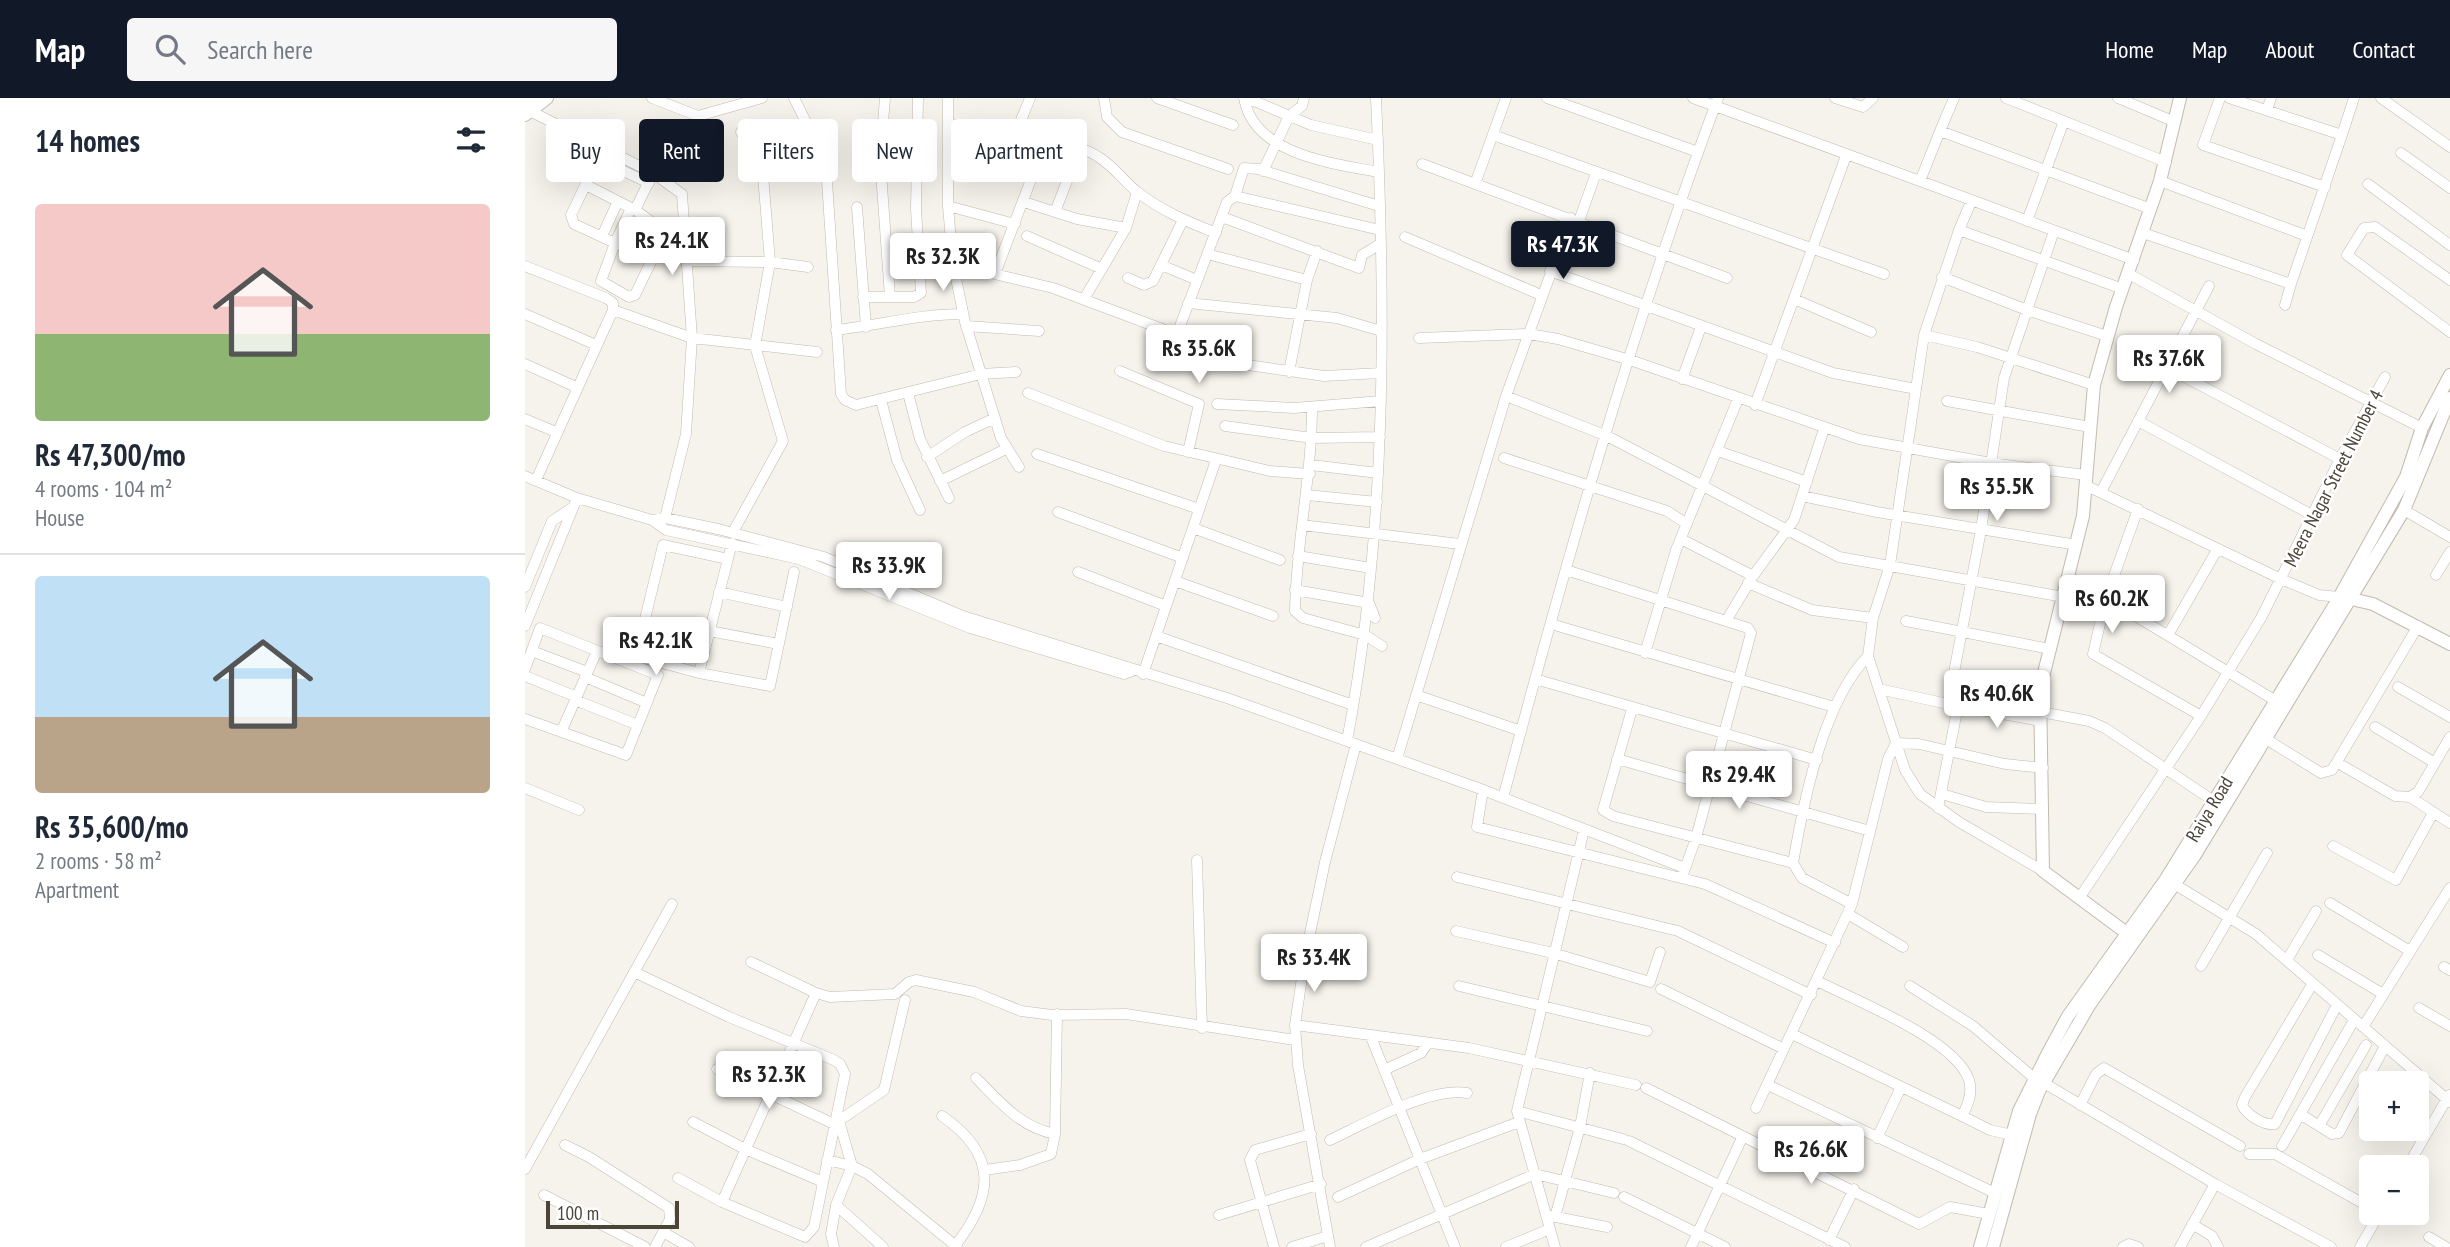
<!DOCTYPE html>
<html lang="en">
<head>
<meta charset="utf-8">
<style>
  body { margin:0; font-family:"PT Sans Narrow",sans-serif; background:#f6f6f7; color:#1f2937; height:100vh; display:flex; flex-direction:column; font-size:26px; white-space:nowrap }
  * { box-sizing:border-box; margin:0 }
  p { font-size:23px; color:#747a83 }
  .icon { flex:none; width:38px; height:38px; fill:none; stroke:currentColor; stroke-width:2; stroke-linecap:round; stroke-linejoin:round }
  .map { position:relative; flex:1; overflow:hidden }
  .details { display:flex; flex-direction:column; background:#fff; width:525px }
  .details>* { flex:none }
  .banner { position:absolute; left:21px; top:21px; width:665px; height:63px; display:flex; gap:14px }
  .fabs { position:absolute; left:1834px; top:973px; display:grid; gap:14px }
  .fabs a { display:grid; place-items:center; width:70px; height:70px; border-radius:7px; background:#fff; box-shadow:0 7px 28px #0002; font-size:35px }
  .scale { position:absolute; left:21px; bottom:18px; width:133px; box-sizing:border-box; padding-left:7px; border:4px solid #4b4439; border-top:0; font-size:19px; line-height:24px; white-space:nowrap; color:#4b4439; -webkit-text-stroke:5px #fff; paint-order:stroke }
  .price { position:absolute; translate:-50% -60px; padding:0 16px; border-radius:7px; background:#fff; color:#222; font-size:23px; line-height:46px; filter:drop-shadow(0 2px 4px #0008) }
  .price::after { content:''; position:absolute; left:50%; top:42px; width:21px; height:16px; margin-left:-10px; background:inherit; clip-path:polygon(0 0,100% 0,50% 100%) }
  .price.current { background:#111827; color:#fff }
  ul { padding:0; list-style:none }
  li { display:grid; align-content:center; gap:14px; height:371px; padding:0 35px }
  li+li { border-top:2px solid #e0e1e3 }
  li span { display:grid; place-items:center; height:217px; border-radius:7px; color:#555 }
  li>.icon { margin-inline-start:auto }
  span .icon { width:126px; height:126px; fill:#fffc; stroke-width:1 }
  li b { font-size:30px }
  h2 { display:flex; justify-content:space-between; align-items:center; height:84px; padding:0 35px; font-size:30px }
  .tag { padding:0 24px; border-radius:7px; background:#fff; box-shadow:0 7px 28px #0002; font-size:24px; line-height:63px }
  .tag.current { background:#111827; color:#fff }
  header { display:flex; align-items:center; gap:42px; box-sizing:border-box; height:98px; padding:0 35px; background:#111827; color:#fff }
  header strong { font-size:33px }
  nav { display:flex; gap:38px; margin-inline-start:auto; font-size:24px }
  .search { width:490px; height:63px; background:#f6f6f7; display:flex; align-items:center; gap:18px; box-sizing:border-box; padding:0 24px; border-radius:7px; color:#747a83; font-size:26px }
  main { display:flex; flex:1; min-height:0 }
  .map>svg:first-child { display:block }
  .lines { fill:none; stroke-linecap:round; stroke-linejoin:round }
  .minor-casing { stroke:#c2bbae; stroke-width:11 }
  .tertiary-casing { stroke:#c2bbae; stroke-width:14 }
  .minor { stroke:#fff; stroke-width:10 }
  .tertiary { stroke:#fff; stroke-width:12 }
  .labels { text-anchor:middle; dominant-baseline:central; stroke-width:5; stroke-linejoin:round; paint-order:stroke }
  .street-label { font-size:19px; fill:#4b4439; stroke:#fff }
</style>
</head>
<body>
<header>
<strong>Map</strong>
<div class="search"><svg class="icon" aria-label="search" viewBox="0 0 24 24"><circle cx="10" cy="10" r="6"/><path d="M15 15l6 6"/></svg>Search here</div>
<nav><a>Home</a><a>Map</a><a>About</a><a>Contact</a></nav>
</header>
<main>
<section class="details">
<h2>14 homes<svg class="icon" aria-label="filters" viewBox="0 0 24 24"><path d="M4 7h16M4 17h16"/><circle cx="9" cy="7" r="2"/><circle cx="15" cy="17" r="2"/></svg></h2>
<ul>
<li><span style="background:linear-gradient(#f6c9c9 60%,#8fb573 0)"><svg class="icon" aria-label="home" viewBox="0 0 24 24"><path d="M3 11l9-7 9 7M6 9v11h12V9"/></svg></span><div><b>Rs 47,300/mo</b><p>4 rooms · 104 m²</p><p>House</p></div></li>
<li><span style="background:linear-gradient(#bfe0f5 65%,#b9a48a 0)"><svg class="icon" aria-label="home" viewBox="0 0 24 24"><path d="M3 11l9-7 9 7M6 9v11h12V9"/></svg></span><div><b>Rs 35,600/mo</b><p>2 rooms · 58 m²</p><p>Apartment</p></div></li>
</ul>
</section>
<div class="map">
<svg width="1925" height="1149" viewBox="0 0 1925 1149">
  <rect width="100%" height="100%" fill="#f6f3ec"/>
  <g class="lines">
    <!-- minor casing -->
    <g class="minor-casing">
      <path id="minor" d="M127,0L173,18L237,0
        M269,0L292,46L302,83L316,296L320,302L331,307L456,276L491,274
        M360,0L355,60L365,199
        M423,0V108L428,166L440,224L476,340L494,369
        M579,0L582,19L597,34L703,71
        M632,0L708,27
        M719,0C729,57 807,65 853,74
        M722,0L786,27L853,42
        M1022,0L1173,54
        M1193,0L1190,8L1395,83
        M1310,0L1338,9L1348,0
        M1429,0L1415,33L1626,111
        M1481,0L1641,64
        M1593,0L1650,24
        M1695,0L1678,47L1800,89
        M1856,0L1925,49
        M1742,12L1746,0
        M5,13L128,75L157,96L167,240L161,336L140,420
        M424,26C464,32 543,38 575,60C589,69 599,83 611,93C635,112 663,124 691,135
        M1415,33L1395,83L1609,162
        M490,37L505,0
        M968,37L1359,176
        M1817,37L1829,0
        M1876,55L1925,90
        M73,61L124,85
        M897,66L1202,180
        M738,73L764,18L777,8L779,0
        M1635,83L1782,138
        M950,86L981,0
        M1843,86L1925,147
        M61,87L110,112L137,131L138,139L110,197L104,199L76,183L90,145L49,126L46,117L78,50
        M710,98L855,132
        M499,104L552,121L601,130
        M1446,104L1434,132L1598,191
        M423,108L490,126
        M332,109L341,229
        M106,110L90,145L128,161
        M110,112L125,81
        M530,114L554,52
        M697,119L834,170L837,157L855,146
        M1054,123L1071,75
        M1502,123L1539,23
        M1434,132L1399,237L1365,467L1348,520L1343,558L1380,672L1395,696L1434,724L1518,773
        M1618,135L1766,186L1817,37L1704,0
        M77,138L93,103
        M502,138L577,171
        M880,139L1016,197
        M682,156L782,182
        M161,163L245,164L283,169
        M428,166L528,190L664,241L716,266L799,278L856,275
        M636,167L672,182
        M0,168L81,200L88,205V212L11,382
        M1025,173L1308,275L1391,291
        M470,176L521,42
        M1604,176L1731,246L1897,330
        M1417,179L1502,212L1582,238
        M603,180L619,187L628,183L658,122
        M1925,182L1850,129L1839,130L1822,157L1925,234
        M338,199H389L396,195L391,111L393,0
        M559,201L601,130L612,94
        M1269,201L1346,234
        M663,205L812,220L856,233
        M1760,207L1766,186
        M88,212L167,240L292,254
        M0,216L71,247
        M441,228L514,233
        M311,232C354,227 395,216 438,216
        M652,236L702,104L710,98L719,70L733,71L854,108
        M1399,237L1452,249L1569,287
        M894,240L1004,236L1033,241L1105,262L1334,341L1466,365L1561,377
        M0,266L51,289
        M1641,269L1815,361
        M595,273L674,306L663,354
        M764,274L782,182L792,153
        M1157,281L1176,229
        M383,295L395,341L424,400
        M503,295L639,348L745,373L785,376
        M981,298L1082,338L1314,459L1539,499
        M356,302L372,362L395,412
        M1422,303L1565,329
        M692,306L769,310L856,303
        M1230,307L1321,58
        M787,309C787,378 771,445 770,513L778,520L840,537L857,548
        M0,321L31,334
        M1613,323L1787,417
        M700,328L787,340L855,339
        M1193,353L1282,384
        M512,356L674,411
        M402,359L440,334L470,320
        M979,360L1142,413L1162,426
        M786,367L853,375
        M0,378L52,400L0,528
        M415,383L481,351
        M1560,387L1756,481L1794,497L1814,499
        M1577,392L1684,188
        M782,397L852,404
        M1277,398L1352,414L1552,447
        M52,400L127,422L141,432L274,461L445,530L599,576L607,573
        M1613,411L1581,500L1568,556L1676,618
        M1879,412L1925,439
        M533,414L658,460
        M127,422L140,420L193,431L299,459L438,518L702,600L953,690L1160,770
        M777,427L935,446
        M668,430L755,462
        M208,434L258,343L230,248L245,164L238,77L216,34
        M1156,441L1228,478
        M773,458L846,470
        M203,461L138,447L111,558L174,575L245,588L269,474
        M1041,472L1223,530L1226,535L1171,740L1157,779
        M553,474L641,508
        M1911,477L1925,454
        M650,483L748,518
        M1223,485L1287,512L1348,520
        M0,489L27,423L47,410
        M770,492L844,505L850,520
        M194,494L262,509
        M1581,500L1751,603
        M1201,523L1228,478L1269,422L1299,331
        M1381,523L1525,551
        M1026,526L1309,609
        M184,533L254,546
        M1643,537L1692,452
        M631,538L828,607
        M7,553L62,574
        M1120,555L1151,452L1213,301
        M0,571L15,530L133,577L101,657L0,621
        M174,575L207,445
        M618,576L691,362
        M0,578L52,599
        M60,579L122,605
        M1010,581L1292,662
        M1873,589L1925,619
        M1354,591L1423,606
        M891,597L996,633
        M50,602L113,627
        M1433,608L1516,623
        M1107,611L1078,712L1088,718L1268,765
        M1516,614L1564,623L1580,630L1693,706
        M1850,629L1910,665
        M36,634L72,553
        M1741,641L1796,675L1807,672L1893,528
        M822,643C862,431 861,215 851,0
        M872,661L981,298L1046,120
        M1092,661L1345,733
        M1818,668L1870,698L1885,699L1893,694L1925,639
        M0,690L54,712
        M958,692L952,729L1180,786L1310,845
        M1417,696L1461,709L1518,711
        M1885,699L1925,725
        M978,700C1040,467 1106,234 1190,8L1168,0
        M1413,710L1433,608L1423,606L1456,432L1479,280L1529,133
        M1808,748L1871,782L1908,715
        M672,762L677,930
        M932,779L1153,833L1286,897
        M1646,784L1731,836L1925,1004
        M1555,799L1676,618L1736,520L1815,361L1860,279
        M1805,805L1885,853
        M1327,806L1277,780L1268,765C1279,702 1298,604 1343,558
        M1323,816L1378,849
        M931,833L1028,855L1125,884L1135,854
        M1793,857L1858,896
        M1762,862L1791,813
        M226,864L291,895L305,899L370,896L384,884L391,882L449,894L496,913L527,917L601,916L770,942
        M1676,868L1742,755
        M1919,869L1925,872
        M109,874L204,919L309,962L315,966L320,976L289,1129L280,1139L197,1104L153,1080
        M1292,883C1330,902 1431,942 1444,982C1448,995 1443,1007 1437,1018L1465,1032L1487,1037
        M1788,885L1720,999L1717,1007C1722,1017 1739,1028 1750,1026L1812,907
        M934,888L1122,933
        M1385,888L1448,928L1509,980
        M1136,891L1259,951
        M1894,910L1925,928
        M770,927L944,950L1111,987
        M1838,929L1925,790
        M1267,936L1437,1018
        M846,939L930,1149
        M192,971L309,1026L359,992L380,902
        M859,972L896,955L903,945
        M451,980C476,1005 495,1029 530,1036
        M1519,985L1690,1086L1806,1149
        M1243,987L1470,1095
        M1121,990L1394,1126L1425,1109L1464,1116
        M1555,1007L1571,976L1579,970L1715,1048
        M1231,1010L1327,806L1363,661L1371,645L1394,646L1480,666L1518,670
        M992,1013L1098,1041
        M1775,1016L1807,1036L1814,1035L1860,948
        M417,1018C474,1057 469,1099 429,1149
        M168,1024L220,1051L298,1084
        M1794,1028L1841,947
        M1352,1040L1376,989
        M805,1042C839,1026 906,988 942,995
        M1104,1043L1320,1149
        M40,1047L64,1059L144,1110L145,1121L130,1149
        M1757,1048L1829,922
        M1724,1056H1750L1846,1110
        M302,1062L327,1068L343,1076L432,1149
        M1882,1069L1924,997
        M0,1071L147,806
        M460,1072L495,1067L526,1056L530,1036L532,916
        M19,1097L120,1149
        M813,1099L895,1061L994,1024
        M1099,1099L1200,1149
        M197,1104L291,895
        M311,1107L358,1149
        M694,1117L796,1086
        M1026,1118L1082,1129
        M1030,1119L1055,1029L1065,975
        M1667,1126L1687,1138L1693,1149
        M138,1134L164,1149
        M1904,1139L1921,1149
        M1304,1142L1329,1091
        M309,1149L306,1136L311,1107L327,1068L314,1023
        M749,1149L725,1062L730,1052L786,1036
        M767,1149L803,1138
        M805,1149L773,967L770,927L780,859L800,764L831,646
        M841,1149L1010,1076L1089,1095
        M981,1149L1025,1131
        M1030,1149L992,1013L1059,732
        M1166,1149L1218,1038
        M1598,1149L1604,1146L1613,1149
        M1655,1149L1690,1086
        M1835,1149L1855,1115"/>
    </g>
    <!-- tertiary casing -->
    <g class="tertiary-casing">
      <path id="tertiary" d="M0,5L6,0
        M0,17L22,0
        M1818,499L1848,506L1925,546
        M1607,839L1518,773L1515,591L1558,418L1569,287L1591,209L1635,83L1655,0
        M1455,1149L1494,1013L1524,953L1543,918L1641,781L1811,505L1881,379L1897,330L1925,277
        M1468,1149L1505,1016L1514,993L1565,906L1670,757L1879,412L1925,300"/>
    </g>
    <!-- minor -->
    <use href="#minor" class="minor"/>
    <!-- tertiary -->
    <use href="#tertiary" class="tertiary"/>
  </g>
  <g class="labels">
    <!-- street labels -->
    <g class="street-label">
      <text transform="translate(1808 380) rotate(-63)">Meera Nagar Street Number 4</text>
      <text transform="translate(1684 711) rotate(-59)">Raiya Road</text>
    </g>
  </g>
</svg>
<div class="fabs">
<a>+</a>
<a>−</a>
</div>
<div class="scale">100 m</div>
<b class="price" style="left:147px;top:179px">Rs 24.1K</b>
<b class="price current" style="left:1038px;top:183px">Rs 47.3K</b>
<b class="price" style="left:418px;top:195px">Rs 32.3K</b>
<b class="price" style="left:674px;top:287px">Rs 35.6K</b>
<b class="price" style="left:1644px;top:297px">Rs 37.6K</b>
<b class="price" style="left:1472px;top:425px">Rs 35.5K</b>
<b class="price" style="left:364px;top:504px">Rs 33.9K</b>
<b class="price" style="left:1587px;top:537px">Rs 60.2K</b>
<b class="price" style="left:131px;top:579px">Rs 42.1K</b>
<b class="price" style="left:1472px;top:632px">Rs 40.6K</b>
<b class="price" style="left:1214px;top:713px">Rs 29.4K</b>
<b class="price" style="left:789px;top:896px">Rs 33.4K</b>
<b class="price" style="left:244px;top:1013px">Rs 32.3K</b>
<b class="price" style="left:1286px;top:1088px">Rs 26.6K</b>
<div class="banner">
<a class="tag">Buy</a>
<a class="tag current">Rent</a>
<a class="tag">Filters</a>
<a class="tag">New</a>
<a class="tag">Apartment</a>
</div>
</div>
</main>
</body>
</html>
